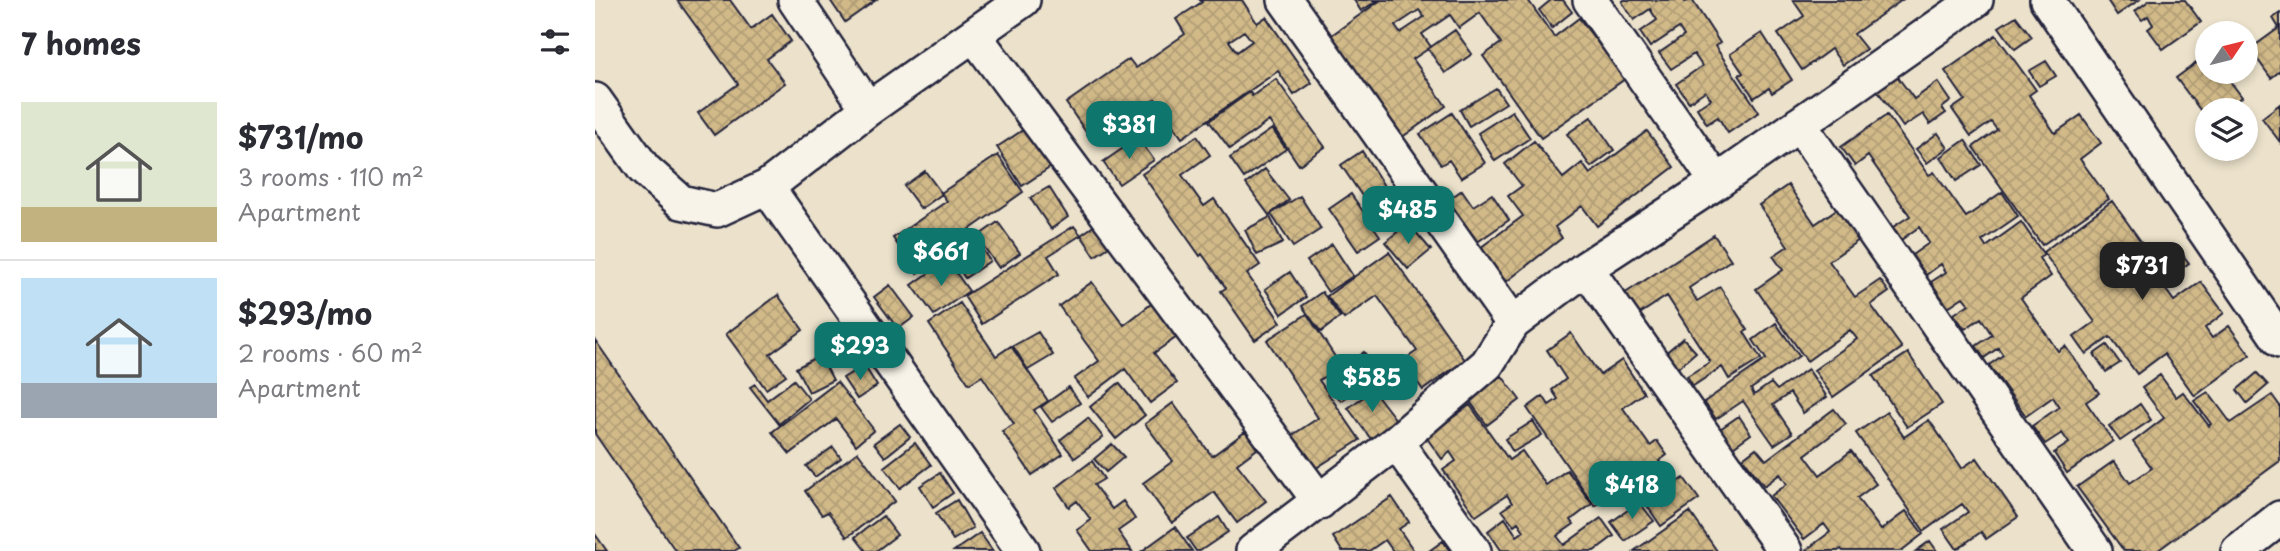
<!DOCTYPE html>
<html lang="en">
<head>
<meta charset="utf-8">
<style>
  body { margin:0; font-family:"Playpen Sans",sans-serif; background:#f2f2f3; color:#2b2b33; height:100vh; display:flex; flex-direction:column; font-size:26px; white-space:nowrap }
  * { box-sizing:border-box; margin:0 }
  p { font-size:23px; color:#7c7c81 }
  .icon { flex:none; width:38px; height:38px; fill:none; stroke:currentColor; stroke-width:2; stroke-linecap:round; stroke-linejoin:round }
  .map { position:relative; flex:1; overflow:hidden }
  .details { display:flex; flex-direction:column; background:#fff; width:595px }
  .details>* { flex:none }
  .needle { width:46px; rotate:55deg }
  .tools { position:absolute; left:1600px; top:21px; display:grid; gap:14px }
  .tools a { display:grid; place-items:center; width:63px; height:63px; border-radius:50%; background:#fff; box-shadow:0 4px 10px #0003; font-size:35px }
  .price { position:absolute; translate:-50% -60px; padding:0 16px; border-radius:14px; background:#0f766e; color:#fff; font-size:23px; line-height:46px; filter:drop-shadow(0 2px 4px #0008) }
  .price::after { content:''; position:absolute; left:50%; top:42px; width:21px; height:16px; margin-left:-10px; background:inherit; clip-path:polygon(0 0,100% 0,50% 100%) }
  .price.current { background:#222; color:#fff }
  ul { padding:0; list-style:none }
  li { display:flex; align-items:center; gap:21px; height:175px; padding:0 21px }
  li+li { border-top:2px solid #e1e1e2 }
  li span { display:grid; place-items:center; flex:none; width:196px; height:140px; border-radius:0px; color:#555 }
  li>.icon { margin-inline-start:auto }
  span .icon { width:84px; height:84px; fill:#fffc; stroke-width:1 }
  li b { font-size:30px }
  h2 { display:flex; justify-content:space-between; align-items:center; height:84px; padding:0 21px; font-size:30px }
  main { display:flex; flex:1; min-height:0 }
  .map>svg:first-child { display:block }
  .building { fill:url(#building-cross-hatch); stroke:#22223b; stroke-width:2; fill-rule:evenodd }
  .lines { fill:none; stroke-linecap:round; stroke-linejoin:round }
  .minor-casing { stroke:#22223b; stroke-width:38 }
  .minor { stroke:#f7f3e8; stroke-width:33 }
</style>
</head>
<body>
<main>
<section class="details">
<h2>7 homes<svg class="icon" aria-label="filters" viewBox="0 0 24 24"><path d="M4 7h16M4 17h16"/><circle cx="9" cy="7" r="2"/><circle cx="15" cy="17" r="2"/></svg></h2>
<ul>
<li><span style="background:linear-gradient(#dfe7d0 75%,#c2b280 0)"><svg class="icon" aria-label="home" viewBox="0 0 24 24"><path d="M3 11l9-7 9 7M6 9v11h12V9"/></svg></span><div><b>$731/mo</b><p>3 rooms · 110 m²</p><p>Apartment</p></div></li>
<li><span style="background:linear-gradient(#bfe0f5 75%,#9aa5b1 0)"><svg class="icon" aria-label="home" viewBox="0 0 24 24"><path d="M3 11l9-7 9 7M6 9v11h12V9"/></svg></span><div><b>$293/mo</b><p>2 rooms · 60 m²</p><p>Apartment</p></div></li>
</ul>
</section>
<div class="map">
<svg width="1685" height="551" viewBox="0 0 1685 551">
  <defs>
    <pattern id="building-cross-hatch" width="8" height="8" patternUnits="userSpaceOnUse" patternTransform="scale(1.75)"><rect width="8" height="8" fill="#d1b988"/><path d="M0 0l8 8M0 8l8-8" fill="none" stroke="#b39f76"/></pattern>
  </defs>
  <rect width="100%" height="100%" fill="#ece2cb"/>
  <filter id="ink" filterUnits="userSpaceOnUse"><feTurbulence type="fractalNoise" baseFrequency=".0143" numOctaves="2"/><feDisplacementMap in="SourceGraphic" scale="14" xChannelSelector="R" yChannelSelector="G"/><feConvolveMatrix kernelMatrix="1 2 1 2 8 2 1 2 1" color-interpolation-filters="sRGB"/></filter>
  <g filter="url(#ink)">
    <!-- building -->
    <path class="building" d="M82,0H135L156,29L177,14L196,41L172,59L190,83L119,135L103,113L143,84Z
      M235,0H281L250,22Z
      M605,0H647L662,23L671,17L717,83L699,95L683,71L587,138L560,99L543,111L538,104L493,135L471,103L534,59L541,68L590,34L581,19L607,2ZM649,31L657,41L642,52L634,41Z
      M759,0H783L766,11Z
      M786,0H933L959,37L984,18L1030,79L946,138L888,56L906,43L885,13L864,28L855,15L827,34L836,47L818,59L851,106L803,140L731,39ZM824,10L829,17L805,33L800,26Z
      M956,0H968L977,12L957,28L944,10Z
      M1029,0H1089L1090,2L1097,0L1125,43L1120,46L1164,112L1133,133L1123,117L1112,124L1102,108L1116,99L1110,91L1094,102L1081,84L1107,66L1099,54L1076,69L1064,53L1089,36L1084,28L1055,47L1045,32L1062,20L1055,9L1039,20L1027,2Z
      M1198,0H1307L1259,34L1271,49L1248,65L1236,49L1207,70L1183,34L1209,16Z
      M1512,0H1544L1522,15Z
      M1555,0H1590L1606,22L1568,49L1553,29L1558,25L1553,16L1547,20L1540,11Z
      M1685,13V71L1676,78L1655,49L1684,28L1678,18Z
      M1421,16L1437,37L1420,49L1404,27Z
      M860,30L877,54L850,73L833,49Z
      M1167,33L1197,80L1177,93L1174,88L1159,98L1144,75L1148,73L1135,54Z
      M1401,35L1441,90L1434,95L1460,133L1486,115L1506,143L1485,159L1514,199L1447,245L1378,147L1402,130L1396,122L1376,136L1357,109L1370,100L1350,71Z
      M1612,55V72H1628L1647,97L1630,110H1612V119L1581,78Z
      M1451,61L1461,76L1444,86L1434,71Z
      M1302,76L1319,99L1343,82L1356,101L1347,108L1351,113L1335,124L1328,114L1308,127L1282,90Z
      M681,79L730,147L704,165L674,121L635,149L614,121L655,92L657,96Z
      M901,88L911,103L874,126L865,110Z
      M1685,104V142L1667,118Z
      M917,111L935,138L900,161L883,133Z
      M857,113L890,163L866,178L854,160L846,165L825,134Z
      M1292,115L1334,175L1339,172L1371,217L1407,192L1423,216L1387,241L1391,247L1426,222L1449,255L1444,258L1456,276L1426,298L1463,351L1470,346L1504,393L1491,402L1518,441L1472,473L1459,453L1474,443L1467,433L1450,444L1437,426L1464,407L1458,397L1431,416L1394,365L1408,355L1403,348L1389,358L1381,346L1397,335L1386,318L1370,329L1359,314L1374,304L1368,297L1353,307L1336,282L1351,272L1346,264L1331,275L1317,255L1334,243L1324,227L1306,240L1298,227L1315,216L1273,156L1260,166L1246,147Z
      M996,117L1019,150L996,167L972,134Z
      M434,126L459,165L427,186L402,147Z
      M677,129L691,149L649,178L635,158Z
      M1052,131L1079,167L1002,226L987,206L960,227L967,238L911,282L885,248L928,216L913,196L927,186L910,164L939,141L968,178L987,163L995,174Z
      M1343,133L1353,148L1332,163L1321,149Z
      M602,136L615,155L587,175L609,206L619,199L665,265L652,274L686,322L660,340L626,291L631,288L607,254L605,256L547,174Z
      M543,138L559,160L524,184L508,162Z
      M1370,140L1386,165L1361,181L1346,157Z
      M767,151L789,186L769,199L746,165Z
      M403,155L428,192L374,230L395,261L370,278L353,252L322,273L298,238L352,201L346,193Z
      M670,169L694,200L674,215L651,184Z
      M330,171L347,194L326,209L309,186Z
      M1193,185L1220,224L1242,209L1264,240L1234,261L1260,297L1285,280L1294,292L1276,305L1307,348L1238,397L1219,370L1262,339L1255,330L1212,361L1161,289L1188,270L1178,256L1193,246L1164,205Z
      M454,187L473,217L456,229L435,198Z
      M867,190L878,206L897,194L914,220L878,245L849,203Z
      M756,194L785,236L763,251L734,209Z
      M705,196L726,229L698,247L676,214Z
      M1517,201L1560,261L1581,246L1594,263L1566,283L1579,301L1606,282L1629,313L1610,328L1617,338L1634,326L1655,355L1600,396L1569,354L1542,374L1515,337L1491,354L1479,337L1500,322L1448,252Z
      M675,217L688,243L662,255L650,230Z
      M403,222L425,253L404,268L382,237Z
      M503,223L517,245L500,256L486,235Z
      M813,223L836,250L813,269L790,242Z
      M479,226L486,235L453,256L464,274L387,324L369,296Z
      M1119,235L1136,260L1094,288L1102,301L1125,287L1153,330L1149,332L1166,359L1134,379L1127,367L1098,386L1092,376L1115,362L1072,296L1043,315L1029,294Z
      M737,244L758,276L733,292L712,261Z
      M794,252L870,360L828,390L807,361L822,351L782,296L749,319L732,296Z
      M352,260L374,291L339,315L317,285Z
      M695,272L711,297L687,314L670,289Z
      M497,282L529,325L560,301L585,335L559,353L582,383L555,403L530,369L493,397L479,379L504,361L464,306Z
      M295,285L319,317L303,329L279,297Z
      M727,292L745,317L726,332L707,306Z
      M183,295L208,330L175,354L191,375L171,389L131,334Z
      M365,303L401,356L416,346L453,401L439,410L468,454L437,475L407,431L419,424L387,376L374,384L334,324Z
      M712,314L746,366L724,380L765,440L718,470L696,436L723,418L672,340Z
      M1181,323L1204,356L1156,389L1159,395L1176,383L1182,390L1213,369L1232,397L1208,413L1195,393L1178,405L1197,433L1179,445L1148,401L1121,419L1109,402L1171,359L1158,340Z
      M443,332L458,355L433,370L418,346Z
      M976,333L1005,375L1027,360L1049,393L1028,408L1055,446L1062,441L1072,455L1064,461L1080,484L1089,478L1104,499L1066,526L1043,493L1049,489L1041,478L1000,506L932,408L948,396L954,405L963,399L957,390L971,379L952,350Z
      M1088,338L1101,352L1078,372L1066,357Z
      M0,340L144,548L139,551H78L80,550L0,434Z
      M1512,345L1525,363L1511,372L1499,354Z
      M769,352L784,373L746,401L731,380Z
      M1313,353L1347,404L1312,427L1278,376Z
      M225,355L238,380L214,392L201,368Z
      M269,365L282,386L262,399L248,378Z
      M1662,373L1673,385L1652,403L1642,390Z
      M1565,375L1581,397L1588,392L1614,426L1616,424L1599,401L1613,392L1636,423L1677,395L1685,406V461L1562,551H1529L1482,487L1519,461L1535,483L1557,468L1538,442L1569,418L1547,388Z
      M907,376L925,400L892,425L874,400Z
      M199,380L214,399L184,424L155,387L160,384L172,400Z
      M242,382L279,430L261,445L241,419L195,454L177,432Z
      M524,383L550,415L521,439L495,407Z
      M474,387L485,403L457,422L446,407Z
      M778,390L801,420L776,439L753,408Z
      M578,403L617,456L650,432L662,449L642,464L671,501L642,523L619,492L577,523L548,483L578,461L550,424Z
      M1545,404L1556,420L1525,441L1514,426Z
      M875,405L914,460L927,451L951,485L972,470L997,504L976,520L979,524L962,536L969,545L1006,518L1019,536L999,551L906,550L893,531L910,518L922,536L929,531L923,522L919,525L907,510L917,503L912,495L881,516L848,470L861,461L855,452L847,459L831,437Z
      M1239,409L1251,424L1210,455L1225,475L1256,451L1281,484L1262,498L1286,530L1311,511L1328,534L1306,551H1248L1246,549L1243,551H1212L1211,550L1235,532L1229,524L1209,539L1176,496L1192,484L1185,474L1169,486L1148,458L1161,448L1171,460Z
      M1292,412L1309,437L1334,420L1367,468L1382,458L1423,517L1391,539L1386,532L1362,549L1348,529L1373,512L1367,504L1329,531L1261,433Z
      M1144,416L1156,434L1135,449L1122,431Z
      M493,418L508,437L480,458L465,440Z
      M938,421L947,435L918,452L910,439Z
      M305,424L315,437L290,457L279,443Z
      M320,443L336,465L305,488L289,467Z
      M517,444L529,457L511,472L499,459Z
      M238,447L246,458L220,477L211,466Z
      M263,452L300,501L252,537L233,512L227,515L210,491Z
      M497,461L509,479L499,485L517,509L528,501L540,519L523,531L537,551H497L482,530L496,520L482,501L474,507L461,488Z
      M345,473L358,493L338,507L325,486Z
      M797,497L814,522L804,529L819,551H798L790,540L774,551H747L738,537Z
      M362,500L378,528L358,540L341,513Z
      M1044,502L1059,521L1030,541L1016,522Z
      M1095,512L1122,551H1039Z
      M288,516L302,535L281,551H271L260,537Z
      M624,517L633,532L605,551H601L592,538Z
      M580,527L597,551H547Z
      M385,533L398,551H359Z
      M0,534L12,551H0Z
      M848,541L855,551H834Z
      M1335,541L1342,551H1321Z"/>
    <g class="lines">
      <!-- minor casing -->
      <g class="minor-casing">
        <path id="minor" d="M200,0L273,109
          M690,0L918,323L991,268L1122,182L1381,0
          M995,0L1122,182
          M1452,0L1685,341
          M379,35L725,502
          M0,100L49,169L86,202L122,210L172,187L273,109L428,0
          M1204,124L1500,551
          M172,187L428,551
          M991,268L1190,551
          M801,442L879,551
          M658,551L801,442L892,364L918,323
          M1643,551L1685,518"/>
      </g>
      <!-- minor -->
      <use href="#minor" class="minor"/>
    </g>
  </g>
</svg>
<div class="tools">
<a><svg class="needle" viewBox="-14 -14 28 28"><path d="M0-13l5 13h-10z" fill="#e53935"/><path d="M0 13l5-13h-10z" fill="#7c7c81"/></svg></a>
<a><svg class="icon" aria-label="layers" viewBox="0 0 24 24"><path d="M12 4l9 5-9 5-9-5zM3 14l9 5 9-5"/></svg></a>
</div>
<b class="price" style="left:534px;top:161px">$381</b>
<b class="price" style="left:813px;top:246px">$485</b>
<b class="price" style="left:346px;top:288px">$661</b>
<b class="price current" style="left:1547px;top:302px">$731</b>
<b class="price" style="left:265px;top:382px">$293</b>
<b class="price" style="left:777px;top:414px">$585</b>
<b class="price" style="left:1037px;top:521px">$418</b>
</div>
</main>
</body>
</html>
